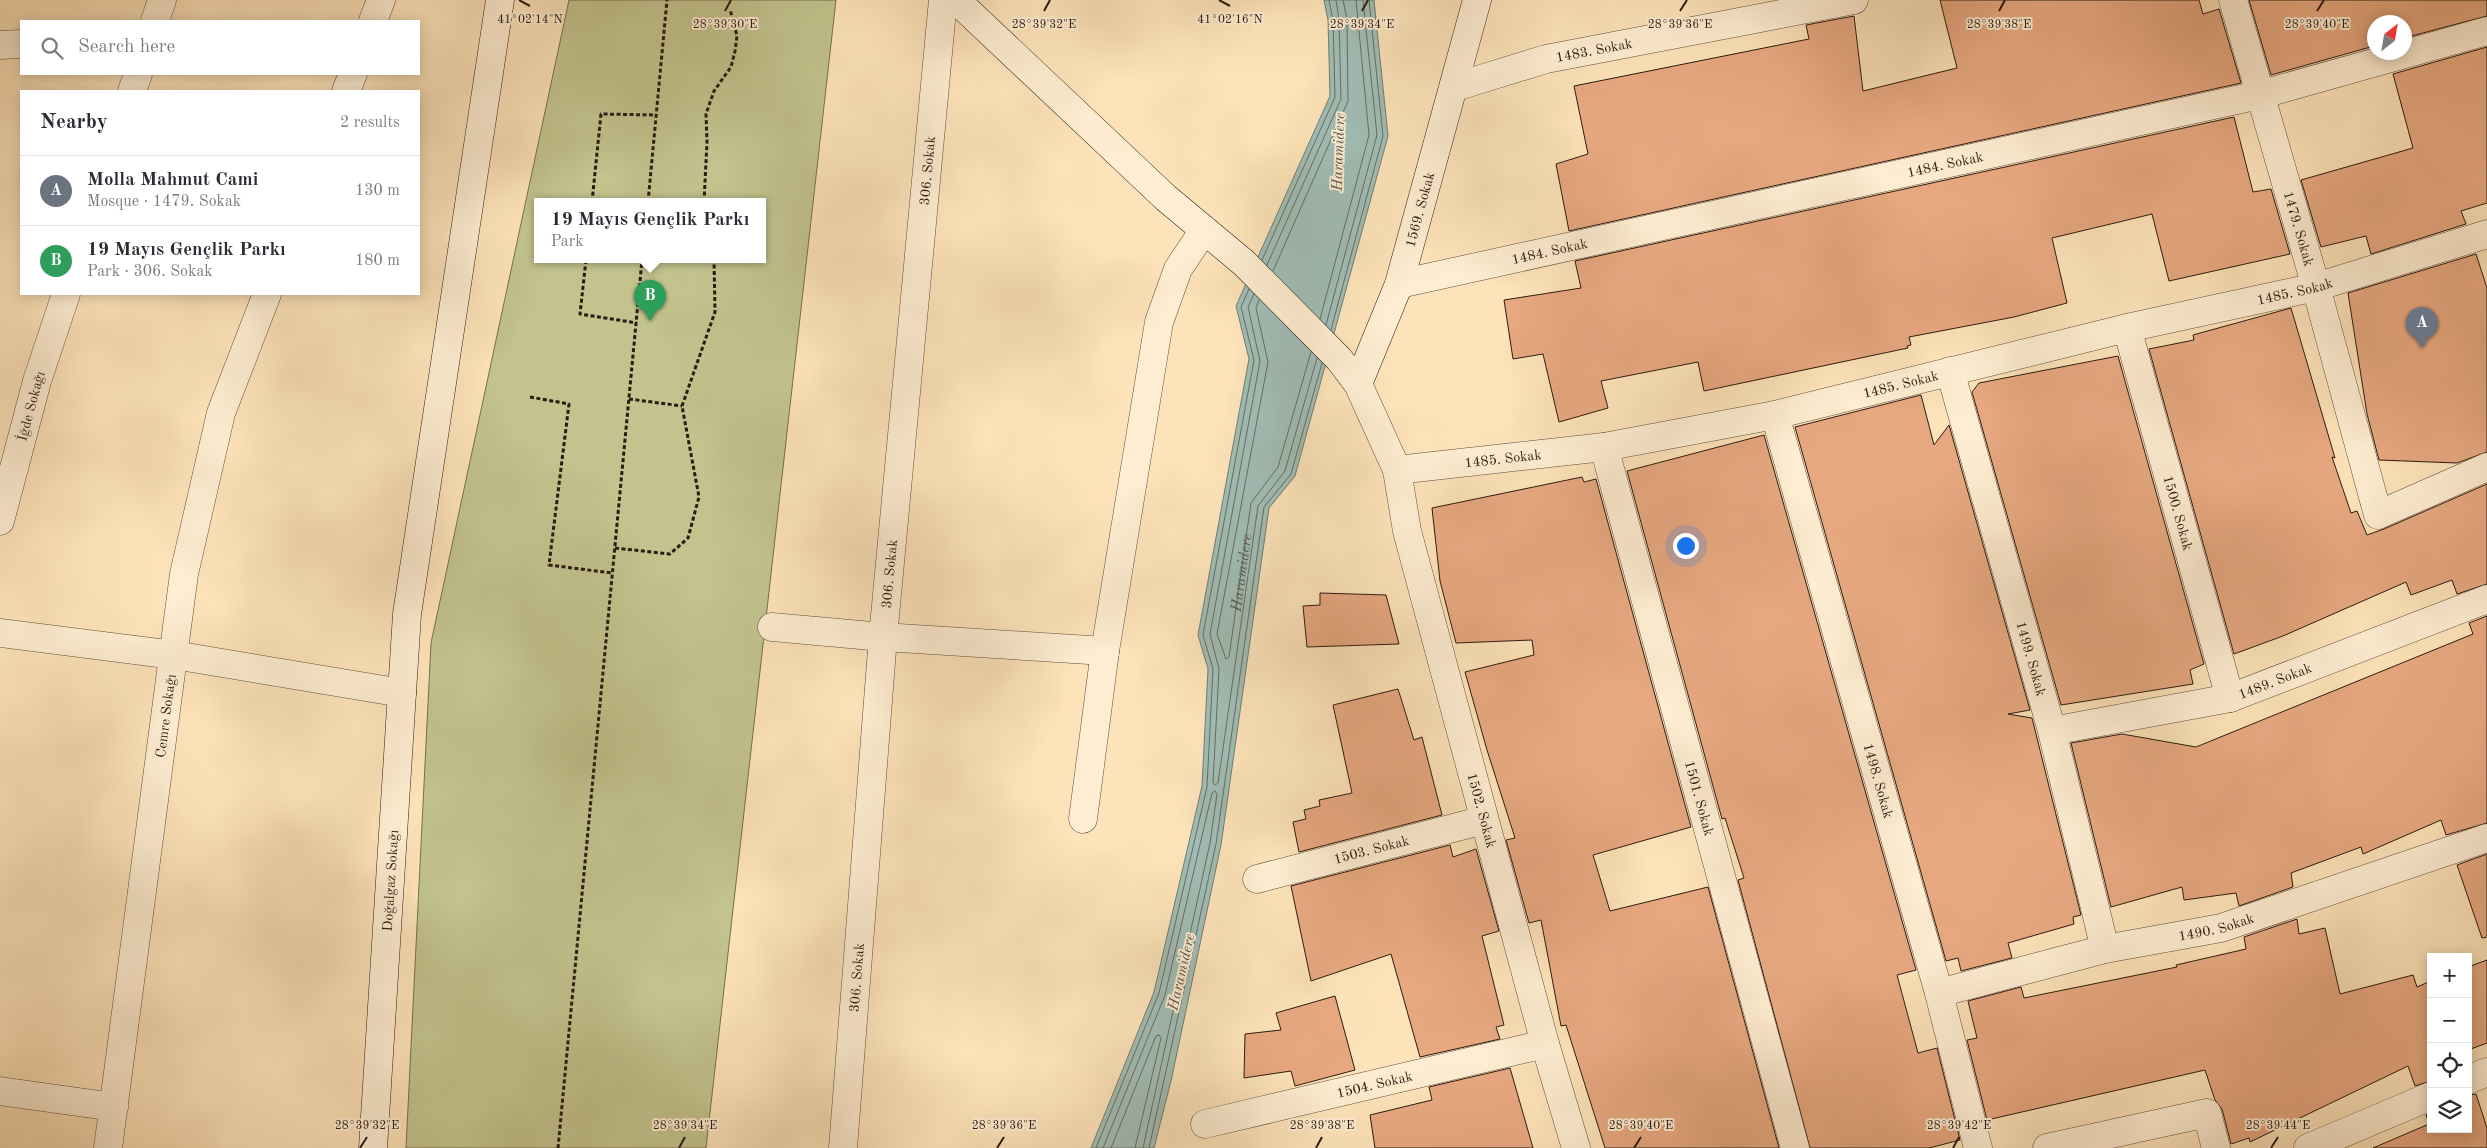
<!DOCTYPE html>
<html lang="en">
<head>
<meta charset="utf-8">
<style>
	:root { --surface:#fff; --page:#f7f7f7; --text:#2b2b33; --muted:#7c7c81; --line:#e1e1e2; --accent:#8f2418 }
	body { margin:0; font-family:"Old Standard TT",serif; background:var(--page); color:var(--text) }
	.controls { position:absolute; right:15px; bottom:15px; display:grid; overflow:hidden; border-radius:0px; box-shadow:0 2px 12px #0003 }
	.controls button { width:45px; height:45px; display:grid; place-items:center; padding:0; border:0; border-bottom:1px solid var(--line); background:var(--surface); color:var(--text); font:25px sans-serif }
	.compass { position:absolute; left:2367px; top:15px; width:45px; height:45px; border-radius:50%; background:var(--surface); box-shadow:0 2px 12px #0003; rotate:31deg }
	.you { position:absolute; left:1685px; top:545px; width:18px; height:18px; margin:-12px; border:4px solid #fff; border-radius:50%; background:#1a73e8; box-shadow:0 0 0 8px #1a73e833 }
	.badge { display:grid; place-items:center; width:32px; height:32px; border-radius:50%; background:var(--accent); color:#fff; font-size:16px; font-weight:700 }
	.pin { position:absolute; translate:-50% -41px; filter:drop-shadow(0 1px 2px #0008) }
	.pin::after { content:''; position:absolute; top:26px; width:18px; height:15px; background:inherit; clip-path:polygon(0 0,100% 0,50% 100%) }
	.popup { position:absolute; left:534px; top:198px; width:232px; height:65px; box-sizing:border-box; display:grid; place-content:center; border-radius:0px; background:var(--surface); filter:drop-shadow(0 1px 4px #0005); font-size:16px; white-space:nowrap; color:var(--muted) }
	.popup b { font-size:19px; color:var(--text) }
	.popup::after { content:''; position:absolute; left:50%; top:100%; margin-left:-10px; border:10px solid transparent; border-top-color:var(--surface) }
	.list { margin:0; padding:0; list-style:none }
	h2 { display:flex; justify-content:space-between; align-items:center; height:65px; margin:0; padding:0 20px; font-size:21px }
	h2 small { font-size:16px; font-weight:400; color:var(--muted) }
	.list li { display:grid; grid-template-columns:32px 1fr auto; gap:15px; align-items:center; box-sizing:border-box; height:70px; padding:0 20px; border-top:1px solid var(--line) }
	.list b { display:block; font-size:19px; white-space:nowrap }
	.list p { margin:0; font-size:16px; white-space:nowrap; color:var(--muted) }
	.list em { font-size:16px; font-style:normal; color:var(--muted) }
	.icon { flex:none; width:28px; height:28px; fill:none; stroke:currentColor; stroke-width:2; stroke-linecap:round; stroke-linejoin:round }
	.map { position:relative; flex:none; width:2487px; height:1148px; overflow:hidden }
	.search { position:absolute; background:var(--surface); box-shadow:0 2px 12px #0003; left:20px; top:20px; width:400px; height:55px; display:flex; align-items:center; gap:12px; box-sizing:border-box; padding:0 18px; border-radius:0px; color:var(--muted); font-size:19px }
	.panel { position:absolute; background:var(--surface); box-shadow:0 2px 12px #0003; left:20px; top:90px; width:400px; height:205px; border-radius:0px }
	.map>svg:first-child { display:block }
	.green { fill:#c2c38d; stroke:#776e4f; fill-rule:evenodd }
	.water { fill:#a0bdb5; stroke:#727c73 }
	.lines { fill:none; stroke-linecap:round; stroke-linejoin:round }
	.shore { stroke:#666c63; stroke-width:1 }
	.building { fill:#e7a880; stroke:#2c1a11 }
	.street-casing { stroke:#604c3b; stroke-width:29 }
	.secondary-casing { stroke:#2c1a11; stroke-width:29 }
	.path { stroke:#2c1a11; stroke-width:3; stroke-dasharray:4 2.5; stroke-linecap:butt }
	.street { stroke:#feedd2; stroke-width:28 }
	.secondary { stroke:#feedd2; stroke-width:28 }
	.ticks { fill:none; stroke:#2c1a11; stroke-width:2 }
	.labels { text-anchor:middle; stroke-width:4; stroke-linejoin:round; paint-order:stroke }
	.street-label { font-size:14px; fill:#2c1a11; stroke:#feedd2 }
	.water-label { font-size:15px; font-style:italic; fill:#55534a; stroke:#feedd2 }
	.ticks-label { font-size:12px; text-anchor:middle; fill:#2c1a11; stroke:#feedd2; stroke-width:4; stroke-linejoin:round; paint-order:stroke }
</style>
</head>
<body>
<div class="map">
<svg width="2487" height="1148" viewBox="0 0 2487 1148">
	<rect width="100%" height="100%" fill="#fde3b9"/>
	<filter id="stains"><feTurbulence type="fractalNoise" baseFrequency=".004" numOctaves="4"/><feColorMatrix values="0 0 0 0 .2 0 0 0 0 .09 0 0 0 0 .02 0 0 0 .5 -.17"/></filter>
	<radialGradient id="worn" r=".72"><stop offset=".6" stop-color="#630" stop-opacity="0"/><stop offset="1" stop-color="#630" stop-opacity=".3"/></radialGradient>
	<path class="green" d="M569 0H836L706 1148H406L431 643ZM538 202H762V260H538Z"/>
	<path class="water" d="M1324 0H1374L1388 136 1295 476 1269 508 1221 845 1171 1081 1154 1148H1091L1154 992 1202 786 1208 669 1198 635 1249 359 1236 306 1330 96 1328 20Z"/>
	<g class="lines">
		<g class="shore">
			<path d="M1262 260 1335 97 1333 20 1329 0"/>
			<path d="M1267 265 1341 99 1339 19 1336 0"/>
			<path d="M1273 271 1348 101 1347 19 1343 0"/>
			<path d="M1254 294 1248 307 1260 361 1210 634 1219 669 1213 782 1215 785 1218 783 1258 506 1285 471 1317 358"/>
			<path id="s1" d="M1259 300 1256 308 1268 362 1217 634 1226 659 1229 657 1251 503 1278 467 1311 352"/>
			<path d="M1320 319 1369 135 1356 0"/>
			<path d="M1326 325 1377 135 1363 0"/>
			<path d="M1331 330 1383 136 1369 0"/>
			<path d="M1096 1148 1159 993 1207 787 1213 669 1203 635 1254 360 1241 307 1249 289"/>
			<path d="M1103 1148 1165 995 1212 793 1215 791 1217 794 1210 843 1143 1148"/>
			<path d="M1111 1148 1156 1036 1159 1035 1161 1038 1135 1148"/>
			<path d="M1149 1148 1216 844 1264 507 1291 474 1322 363"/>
		</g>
	</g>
	<g class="building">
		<path d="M1940 0H2199L2203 14 2219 9 2241 83 1569 231 1556 164 1588 154 1574 86 1809 39 1806 25 1854 16 1863 91 1957 68Z"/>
		<path d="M2249 0H2487V16L2404 38V22H2374V46L2271 75Z"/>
		<path d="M2487 47V203L2461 211 2466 224 2371 254 2366 236 2321 247 2301 180 2413 148 2393 74Z"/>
		<path d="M2234 117 2253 192 2271 189 2290 254 2169 281 2152 214 2119 222 2052 238 2067 303 2014 317 1909 337 1911 345 1907 346 1908 348 1704 391 1698 362 1601 381 1608 408 1559 422 1543 354 1513 359 1504 300 1581 288 1575 261Z"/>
		<path d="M2476 254 2487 288V452L2457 463 2379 460 2367 414 2348 293Z"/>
		<path d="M2291 308 2335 458 2332 457 2351 513 2357 511 2367 535 2384 529 2487 484V584L2457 594 2452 580 2411 595 2406 582 2283 636 2234 654 2149 349 2194 340 2193 335Z"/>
		<path d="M2118 356 2204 664 2190 670 2193 684 2061 705 1972 392 1979 383Z"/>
		<path d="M1921 395 1934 445 1949 425 2030 710 2008 714 2032 718 2081 915 2073 917 2074 924 2008 943 2012 958 1961 971 1958 958 1946 961 1795 427Z"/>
		<path d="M1764 435 1916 970 1897 975 1918 1053 1937 1048 1960 1140 1929 1148H1810L1738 880 1744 878 1725 818 1722 819 1627 471Z"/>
		<path d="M1582 477 1584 482 1596 479 1691 827 1593 855 1610 911 1708 887 1779 1148H1605L1566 1025 1561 1026 1541 920 1529 923 1506 840 1515 838 1487 750 1465 672 1534 655 1532 640 1456 643 1440 581 1432 508Z"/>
		<path d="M1320 593 1386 595 1399 644 1307 647 1303 606 1320 605Z"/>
		<path d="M2487 616V823L2446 835 2441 820 2363 854 2361 847 2291 873 2293 887 2239 906 2236 893 2184 900 2182 887 2111 907 2071 743 2122 734 2196 747 2473 634 2469 623Z"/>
		<path d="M1398 689 1414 740 1422 737 1442 815 1299 852 1293 822 1306 819 1304 810 1320 806 1319 800 1352 793 1333 705Z"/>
		<path d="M1450 845 1453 857 1476 849 1499 931 1482 936 1504 1025 1496 1027 1500 1039 1420 1057 1391 954 1311 981 1291 886Z"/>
		<path d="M2487 854V937L2482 938 2457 865Z"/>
		<path d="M2297 919 2299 934 2325 928 2340 994 2413 975 2417 987 2431 981V1081L2415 1086 2408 1066 2250 1142 2249 1138 2231 1144 2222 1109 2215 1100 2205 1070 1987 1120 1967 1040 1977 1038 1968 1001 2021 987 2024 998 2177 967 2176 965 2246 949 2244 937Z"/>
		<path d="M2487 960V1043L2468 1050V967Z"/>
		<path d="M1335 996 1355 1070 1295 1086 1291 1071 1244 1078 1245 1034 1281 1030 1276 1013Z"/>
		<path d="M1510 1068 1533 1148H1375L1370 1115 1432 1100 1429 1087Z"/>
		<path d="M2476 1094 2487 1128V1148H2373L2429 1124 2426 1115 2431 1113V1129H2468V1095Z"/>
	</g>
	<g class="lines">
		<g class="street-casing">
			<g id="street">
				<path id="s2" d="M2233 0 2316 287 2378 515 2487 467"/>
				<path d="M155 21 162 0"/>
				<path d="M373 21 381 0"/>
				<path d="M0 45 21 44"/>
				<path id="s3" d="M1455 87 1546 59 1854 0"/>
				<path d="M132 91 138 74"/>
				<path d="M346 91 353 74"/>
				<path id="s4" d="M1399 284 2259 95 2487 31"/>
				<path id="s5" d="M2127 328 2230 698"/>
				<path id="s6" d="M1950 371 2052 731 2105 949"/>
				<path id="s7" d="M1358 384 1397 470 1604 447 1775 415 2127 328 2316 287 2487 234"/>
				<path id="s8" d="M1775 415 1939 993 1978 1148"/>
				<path id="s9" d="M1604 447 1795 1148"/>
				<path id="s10" d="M1397 470 1407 531 1545 1044 1576 1148"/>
				<path id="s11" d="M0 521 37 381 66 294"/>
				<path d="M772 627 883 637 1105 651"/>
				<path d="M0 633 174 655 402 693"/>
				<path id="s12" d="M2052 731 2230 698 2487 599"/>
				<path d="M1083 819 1105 651 1159 322 1178 269 1204 230"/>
				<path id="s13" d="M1257 879 1484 820"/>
				<path id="s14" d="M1939 993 2105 949 2221 928 2487 838"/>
				<path d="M2468 1080 2487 1072"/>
				<path d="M0 1091 114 1107"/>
				<path id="s15" d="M1205 1124 1545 1044"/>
				<path id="s16" d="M108 1148 184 574 221 413 267 294"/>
				<path id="s17" d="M843 1148 883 637 943 0"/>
				<path d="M2047 1148 2207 1113 2216 1148"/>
				<path d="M2308 1148 2431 1096"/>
			</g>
		</g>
		<g class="secondary-casing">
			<g id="secondary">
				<path id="s18" d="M956 0 1166 198 1244 263 1339 359 1358 384 1399 284 1477 0"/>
				<path id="s19" d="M373 1148 407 614 500 0"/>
			</g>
		</g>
		<g class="path">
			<path d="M592 202 601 114 656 115"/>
			<path d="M648 202 667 0"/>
			<path d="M704 202 707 142 706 114 714 91 731 67 735 51 737 36 730 9"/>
			<path d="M586 260 580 314 637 323"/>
			<path d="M530 397 569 404 549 565 612 573"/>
			<path d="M629 399 682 406"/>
			<path d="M615 548 670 554 688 538 699 497 682 406 715 312 714 260"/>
			<path d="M558 1148 642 260"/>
		</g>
		<use href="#street" class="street"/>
		<use href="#secondary" class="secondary"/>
	</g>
	<path class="ticks" d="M519 0 530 6M1219 0 1230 6M725 11 731 0M1044 11 1050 0M1362 11 1368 0M1680 11 1687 0M1999 11 2005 0M2317 11 2324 0M360 1148 367 1137M679 1148 685 1137M997 1148 1004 1137M1316 1148 1322 1137M1634 1148 1641 1137M1953 1148 1959 1137M2271 1148 2278 1137"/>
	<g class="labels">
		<g class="street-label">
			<text dy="5" stroke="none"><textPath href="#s3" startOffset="144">1483. Sokak</textPath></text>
			<text dy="5" stroke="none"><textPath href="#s4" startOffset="559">1484. Sokak</textPath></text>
			<text dy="5" stroke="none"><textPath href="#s17" startOffset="981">306. Sokak</textPath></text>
			<text dy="5" stroke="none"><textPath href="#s18" startOffset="742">1569. Sokak</textPath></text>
			<text dy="5" stroke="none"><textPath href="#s2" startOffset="238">1479. Sokak</textPath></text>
			<text dy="5" stroke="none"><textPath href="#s4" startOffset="154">1484. Sokak</textPath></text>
			<text dy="5" stroke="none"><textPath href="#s7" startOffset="1011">1485. Sokak</textPath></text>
			<text dy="5" stroke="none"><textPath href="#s7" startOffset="606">1485. Sokak</textPath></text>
			<text dy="5" stroke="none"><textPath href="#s11" startOffset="119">İğde Sokağı</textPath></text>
			<text dy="5" stroke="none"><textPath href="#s7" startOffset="201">1485. Sokak</textPath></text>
			<text dy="5" stroke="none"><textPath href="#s5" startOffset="192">1500. Sokak</textPath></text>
			<text dy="5" stroke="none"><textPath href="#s17" startOffset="576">306. Sokak</textPath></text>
			<text dy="5" stroke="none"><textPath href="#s6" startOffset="299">1499. Sokak</textPath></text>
			<text dy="5" stroke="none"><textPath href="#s12" startOffset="229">1489. Sokak</textPath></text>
			<text dy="5" stroke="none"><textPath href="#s16" startOffset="436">Cemre Sokağı</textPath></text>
			<text dy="5" stroke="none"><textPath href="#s8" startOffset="380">1498. Sokak</textPath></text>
			<text dy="5" stroke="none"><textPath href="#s9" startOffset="364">1501. Sokak</textPath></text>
			<text dy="5" stroke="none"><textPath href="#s10" startOffset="351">1502. Sokak</textPath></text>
			<text dy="5" stroke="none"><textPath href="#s13" startOffset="118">1503. Sokak</textPath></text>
			<text dy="5" stroke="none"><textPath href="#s19" startOffset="268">Doğalgaz Sokağı</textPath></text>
			<text dy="5" stroke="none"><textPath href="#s14" startOffset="285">1490. Sokak</textPath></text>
			<text dy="5" stroke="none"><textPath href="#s17" startOffset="171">306. Sokak</textPath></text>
			<text dy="5" stroke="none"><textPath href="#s15" startOffset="174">1504. Sokak</textPath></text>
		</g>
		<g class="water-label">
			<text transform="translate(1338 152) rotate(-88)" y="5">Haramidere</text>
			<text dy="5" stroke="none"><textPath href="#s1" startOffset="456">Haramidere</textPath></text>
			<text transform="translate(1181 972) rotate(-77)" y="5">Haramidere</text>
		</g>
	</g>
	<g class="ticks-label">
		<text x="530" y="23">41°02'14"N</text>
		<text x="1230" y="23">41°02'16"N</text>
		<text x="725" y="28">28°39'30"E</text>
		<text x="1044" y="28">28°39'32"E</text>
		<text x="1362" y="28">28°39'34"E</text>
		<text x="1680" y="28">28°39'36"E</text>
		<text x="1999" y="28">28°39'38"E</text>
		<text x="2317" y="28">28°39'40"E</text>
		<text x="367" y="1129">28°39'32"E</text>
		<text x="685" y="1129">28°39'34"E</text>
		<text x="1004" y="1129">28°39'36"E</text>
		<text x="1322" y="1129">28°39'38"E</text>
		<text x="1641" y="1129">28°39'40"E</text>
		<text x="1959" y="1129">28°39'42"E</text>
		<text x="2278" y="1129">28°39'44"E</text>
	</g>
	<rect width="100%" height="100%" filter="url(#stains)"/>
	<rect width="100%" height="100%" fill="url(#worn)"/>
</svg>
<div class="controls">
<button>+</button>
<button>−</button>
<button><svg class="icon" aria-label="locate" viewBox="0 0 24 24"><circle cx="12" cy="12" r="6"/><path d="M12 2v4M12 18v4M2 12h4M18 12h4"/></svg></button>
<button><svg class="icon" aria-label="layers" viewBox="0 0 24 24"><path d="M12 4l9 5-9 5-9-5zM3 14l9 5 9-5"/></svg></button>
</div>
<svg class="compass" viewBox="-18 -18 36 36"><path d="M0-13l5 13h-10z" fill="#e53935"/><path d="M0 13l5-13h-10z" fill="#7c7c81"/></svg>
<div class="you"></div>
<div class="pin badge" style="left:2422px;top:348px;background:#6b7280">A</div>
<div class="pin badge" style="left:650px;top:321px;background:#2e9e5b">B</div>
<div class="popup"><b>19 Mayıs Gençlik Parkı</b>Park</div>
<div class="search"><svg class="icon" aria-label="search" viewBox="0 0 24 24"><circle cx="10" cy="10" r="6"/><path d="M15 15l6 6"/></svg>Search here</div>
<section class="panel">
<h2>Nearby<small>2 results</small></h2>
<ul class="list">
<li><span class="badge" style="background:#6b7280">A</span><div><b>Molla Mahmut Cami</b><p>Mosque · 1479. Sokak</p></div><em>130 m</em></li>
<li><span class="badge" style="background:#2e9e5b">B</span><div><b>19 Mayıs Gençlik Parkı</b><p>Park · 306. Sokak</p></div><em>180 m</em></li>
</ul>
</section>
</div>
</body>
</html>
